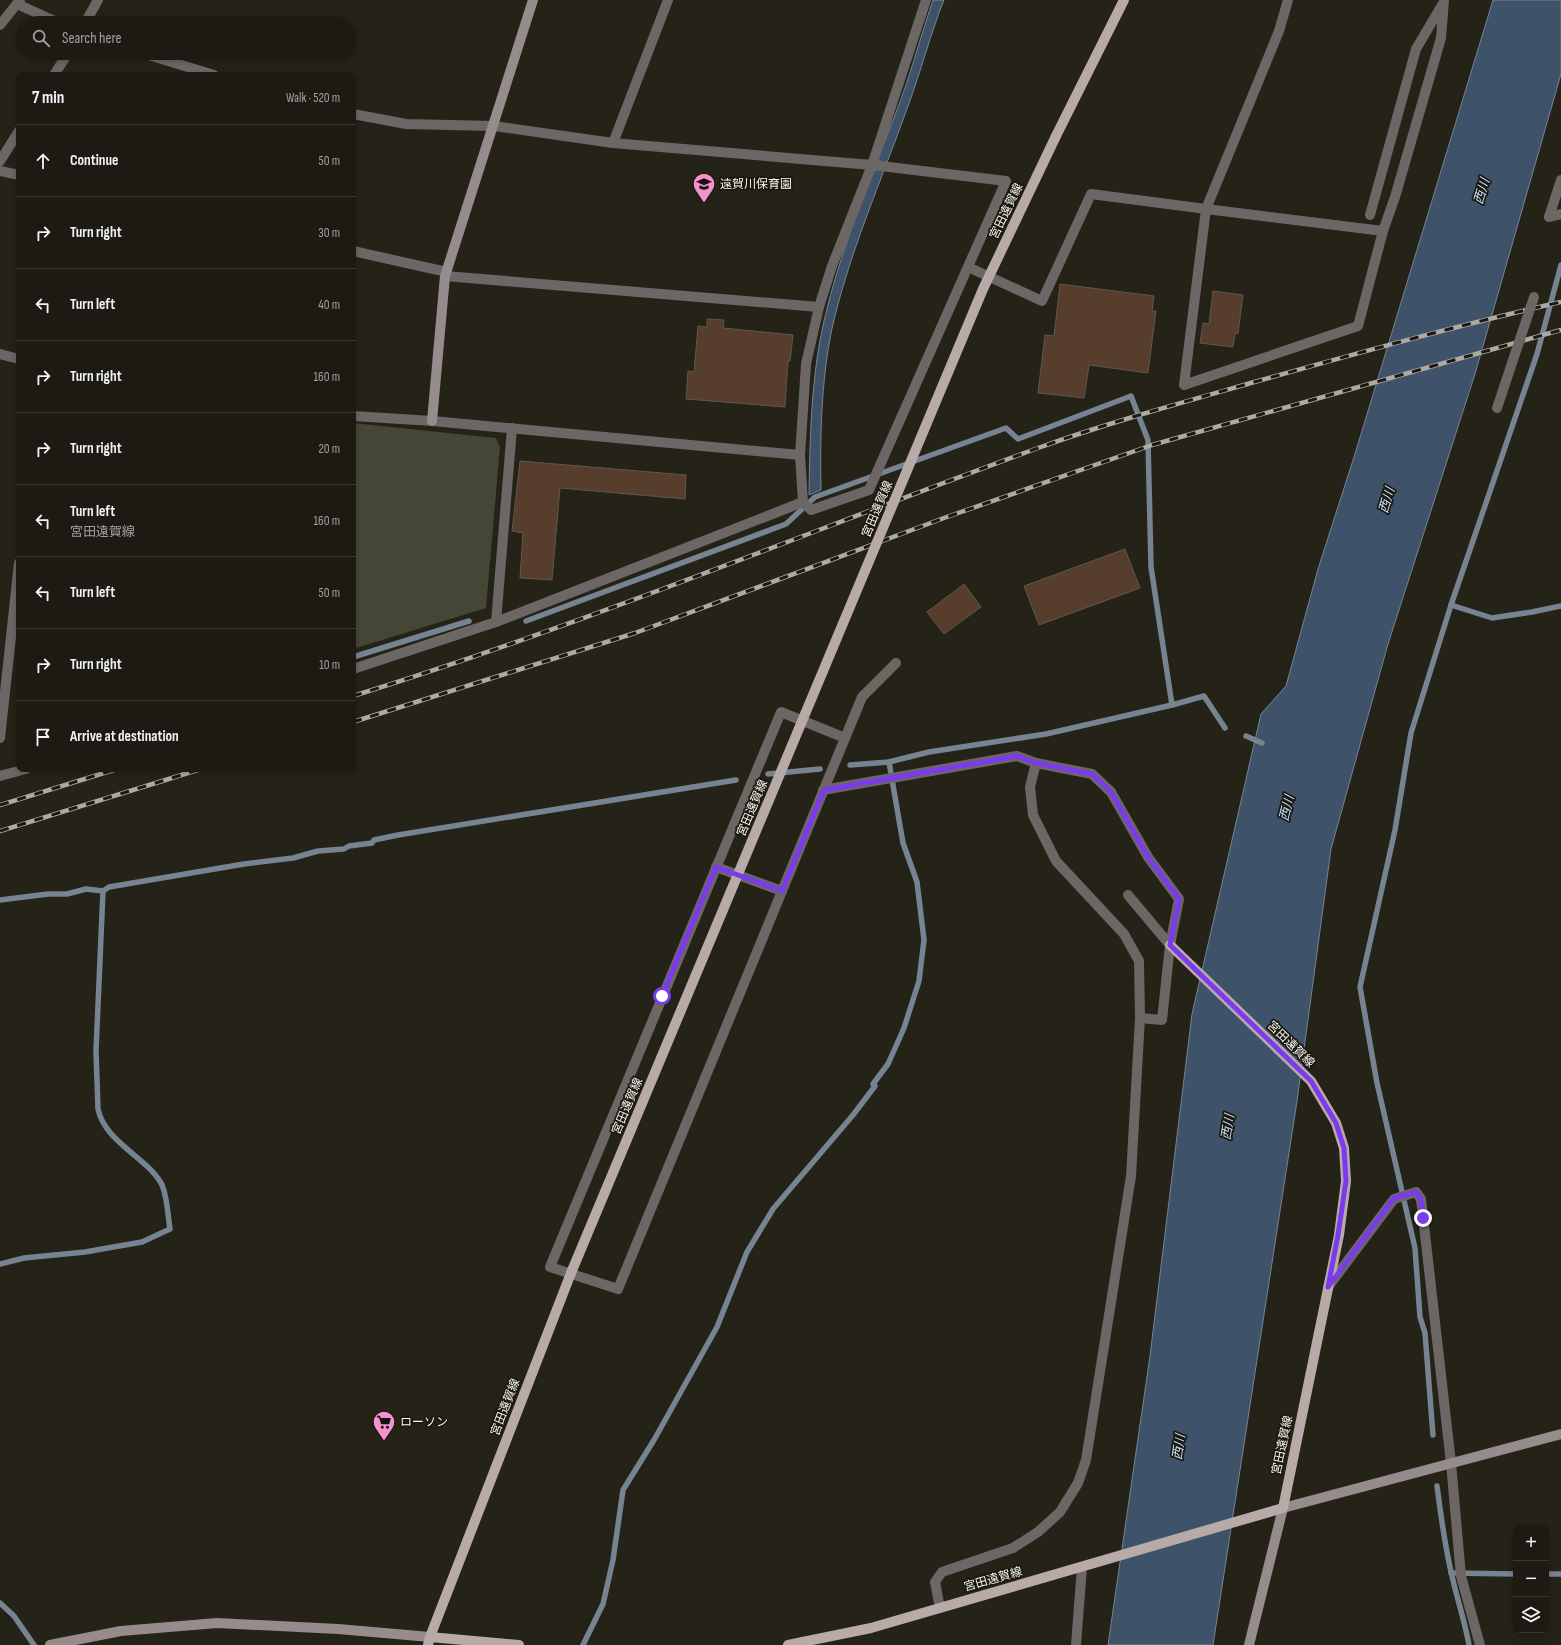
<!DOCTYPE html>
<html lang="en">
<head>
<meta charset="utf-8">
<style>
	:root { --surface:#1c1a12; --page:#25231b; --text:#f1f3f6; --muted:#a0a19f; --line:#3a3832 }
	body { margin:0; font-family:"Sofia Sans Condensed","Noto Sans JP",sans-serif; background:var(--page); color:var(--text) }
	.controls { position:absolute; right:12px; bottom:12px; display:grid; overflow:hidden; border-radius:8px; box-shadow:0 2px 6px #0003 }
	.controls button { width:36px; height:36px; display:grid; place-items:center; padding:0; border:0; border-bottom:1px solid var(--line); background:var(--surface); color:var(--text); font:20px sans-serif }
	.stop { position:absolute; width:12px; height:12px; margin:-9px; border:3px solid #7c3aed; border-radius:50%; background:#fff }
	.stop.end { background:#7c3aed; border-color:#fff; box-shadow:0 1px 4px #0008 }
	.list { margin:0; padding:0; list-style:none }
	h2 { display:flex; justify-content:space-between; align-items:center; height:52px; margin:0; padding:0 16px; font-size:17px }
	h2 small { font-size:13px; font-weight:400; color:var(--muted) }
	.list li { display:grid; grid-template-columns:26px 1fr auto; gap:12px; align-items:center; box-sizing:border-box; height:72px; padding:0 16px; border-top:1px solid var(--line) }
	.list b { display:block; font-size:15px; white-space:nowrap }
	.list p { margin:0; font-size:13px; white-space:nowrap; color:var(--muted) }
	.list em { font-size:13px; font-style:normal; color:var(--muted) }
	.icon { flex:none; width:22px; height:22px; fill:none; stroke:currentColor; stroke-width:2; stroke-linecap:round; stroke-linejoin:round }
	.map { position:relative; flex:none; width:1561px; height:1645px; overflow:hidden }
	.search { position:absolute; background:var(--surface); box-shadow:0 2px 6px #0003; left:16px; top:16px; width:340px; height:44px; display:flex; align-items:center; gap:10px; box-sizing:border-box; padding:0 14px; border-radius:22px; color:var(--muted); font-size:15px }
	.panel { position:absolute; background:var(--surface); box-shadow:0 2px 6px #0003; left:16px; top:72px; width:340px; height:700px; border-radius:8px }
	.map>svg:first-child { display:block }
	.green { fill:#444735 }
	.water { fill:#3e536a; stroke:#768492 }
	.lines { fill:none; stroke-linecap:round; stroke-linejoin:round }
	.stream { stroke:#768492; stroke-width:5.5 }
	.building { fill:#573e2c; stroke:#60564f }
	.street { stroke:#6c6665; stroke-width:10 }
	.secondary { stroke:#968c8b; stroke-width:10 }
	.primary { stroke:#b7aaa8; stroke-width:10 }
	.rail-casing { stroke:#acaaa3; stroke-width:4.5 }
	.rail { stroke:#1b180f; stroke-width:3; stroke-dasharray:9; stroke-linecap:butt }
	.street-bridge { stroke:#6c6665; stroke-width:10 }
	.primary-bridge { stroke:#b7aaa8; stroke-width:10 }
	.route { stroke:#7c3aed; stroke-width:5 }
	.labels { text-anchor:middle; stroke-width:3.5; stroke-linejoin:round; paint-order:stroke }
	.poi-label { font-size:12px; fill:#f7f5ef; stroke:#1b180f; text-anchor:start }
	.street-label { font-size:12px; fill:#f7f5ef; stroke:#1b180f }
	.water-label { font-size:13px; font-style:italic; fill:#c6dffa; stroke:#1b180f }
</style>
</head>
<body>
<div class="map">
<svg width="1561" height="1645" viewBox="0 0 1561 1645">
	<rect width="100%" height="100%" fill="#252218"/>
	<path class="green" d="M353 423 496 438 500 447 486 608 353 649Z"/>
	<g class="water">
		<path d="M933 0H944C930 35 921 71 908 106 881 182 848 255 831 333 821 384 820 439 821 490L809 495C810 437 811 378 824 321 840 250 869 183 895 115 910 77 920 38 933 0Z"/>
		<path d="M1493 0H1561V74L1475 374 1388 644 1331 849 1297 1101 1213 1645H1108L1150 1356 1192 1014 1261 714 1286 686 1318 569 1354 457Z"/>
	</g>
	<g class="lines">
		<g class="stream">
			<path d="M1451 605 1537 354 1561 265"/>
			<path d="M526 621 786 524 815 497 1006 428 1018 439 1131 396 1148 440 1151 567 1172 705"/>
			<path d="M353 657 469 621"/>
			<path d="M1246 736 1262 743"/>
			<path d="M850 765 889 762 929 752 1046 734 1172 705 1204 696 1225 728"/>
			<path d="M768 774 820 769"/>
			<path d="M0 900 48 894H67L86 889 103 891 109 887 244 864 293 858 318 851 344 849 349 846 372 843 374 840 398 835 736 780"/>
			<path d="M0 1264 24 1258 85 1252 142 1242 170 1229C168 1217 167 1193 161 1183 145 1156 105 1142 98 1109L96 1051 103 891"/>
			<path d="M1433 1435 1425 1333 1420 1317 1415 1248 1377 1083 1360 987 1395 830 1411 733 1451 605 1492 618 1532 612 1561 606"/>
			<path d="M1437 1486C1441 1517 1445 1549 1453 1580 1458 1602 1465 1622 1469 1645"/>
			<path d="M1451 1573 1516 1574"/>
			<path d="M1546 1574H1561"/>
			<path d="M0 1603 14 1616 34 1645"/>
			<path d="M583 1645 603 1604 613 1560 623 1490 654 1440 717 1327 747 1252 773 1209 853 1115 875 1086 873 1084 888 1064 904 1028 919 981 924 940 917 882 903 843 889 762"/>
		</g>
	</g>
	<g class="building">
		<path d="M1060 284 1154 296 1152 311H1156L1148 373 1089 365 1084 398 1038 393 1045 335 1054 336Z"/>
		<path d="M1213 291 1243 295 1238 334 1235 333 1233 347 1200 343 1203 323 1209 324Z"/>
		<path d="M707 319 724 320 723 328 793 335 790 361H788L785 407 686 399 688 371 694 372 698 326 707 327Z"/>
		<path d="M520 461 686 475 685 499 560 488 552 580 520 578 523 533 512 531Z"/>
		<path d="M1125 549 1140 588 1039 625 1024 586Z"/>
		<path d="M964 584 981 607 944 634 927 612Z"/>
	</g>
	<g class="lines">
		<g class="street">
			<path d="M17 4 59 23"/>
			<path d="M85 23 98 0"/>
			<path d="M0 25 20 0"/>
			<path d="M142 53 214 75"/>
			<path d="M54 75 68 53"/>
			<path d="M353 114 406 124 494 126 613 143 872 165 1006 181 869 490 811 510 803 502"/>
			<path d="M613 143 668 0"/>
			<path d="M0 161 19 131"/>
			<path d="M0 171 19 175"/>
			<path d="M1370 215 1416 49 1442 5"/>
			<path d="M1549 217 1561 180"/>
			<path d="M1549 217 1561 214"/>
			<path d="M1383 231 1206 209 1184 385 1358 326 1383 231 1395 197 1441 38 1444 0"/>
			<path d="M353 251 447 272"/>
			<path d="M968 267 1042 301 1091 194 1206 209 1279 31 1288 0"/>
			<path d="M445 276 819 307"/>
			<path d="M0 354 19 359"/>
			<path d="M353 416 432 421 800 455"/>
			<path d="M496 622 512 428"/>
			<path d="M353 669 496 622 803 502 800 455 806 364 819 307 832 266 872 165 926 0"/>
			<path d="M0 738 19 563"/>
			<path d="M845 738 781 712 550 1267 618 1289 862 697 896 663"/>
			<path d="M1036 763 1092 774 1111 792 1148 857 1179 899 1170 945 1162 1020 1140 1018 1139 961 1124 934 1056 861 1033 815 1030 787Z"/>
			<path d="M0 776 26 769"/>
			<path d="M823 790 1017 756 1036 763"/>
			<path d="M716 867 782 891"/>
			<path d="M1128 895 1170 945"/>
			<path d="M1328 1287 1394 1199 1416 1192 1421 1199 1451 1463 1461 1576 1480 1645"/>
			<path d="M940 1608 935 1582 942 1572 1013 1548 1038 1532 1060 1512 1078 1483 1086 1460 1131 1176 1140 1018"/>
			<path d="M1076 1645 1082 1567"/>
		</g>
		<g class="secondary">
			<path d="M432 421 445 276 533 0"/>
			<path d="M50 1645 121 1631 217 1623 338 1629 430 1637"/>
			<path d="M1249 1645 1283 1508 1561 1434"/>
		</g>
		<g class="primary">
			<path d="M1056 136 1124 0"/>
			<path d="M430 1637 571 1273"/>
			<path d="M428 1645 430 1637 519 1645"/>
			<path d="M788 1645 871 1628 1283 1508 1339 1235 1346 1181 1344 1148 1336 1123 1311 1081 1170 945"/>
		</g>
		<g class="rail-casing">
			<g id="rail">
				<path d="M353 696C585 624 810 531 1038 448 1110 422 1184 402 1258 381 1358 353 1459 325 1561 302"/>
				<path d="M353 722 635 633 944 518 1152 445 1561 330"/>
				<path d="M0 805 117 769"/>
				<path d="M0 831 201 769"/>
			</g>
		</g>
		<use href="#rail" class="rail"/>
		<path class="street-bridge" d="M1497 408 1534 297"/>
		<path class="primary-bridge" d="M571 1273 983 289 1056 136"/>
	</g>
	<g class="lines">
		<path class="route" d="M662 996 716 867 782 891 824 790 1017 756 1036 763 1092 774 1111 792 1148 857 1179 899 1170 945 1311 1081 1336 1123 1344 1148 1346 1181 1338 1235 1328 1287 1394 1198 1416 1192 1421 1199 1423 1218"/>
	</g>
	<defs>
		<g id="school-pin" transform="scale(1.15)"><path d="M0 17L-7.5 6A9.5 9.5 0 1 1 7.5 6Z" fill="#f690d0" stroke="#1b180f"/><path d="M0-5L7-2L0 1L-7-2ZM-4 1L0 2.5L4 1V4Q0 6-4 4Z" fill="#111"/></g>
		<g id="supermarket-pin" transform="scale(1.15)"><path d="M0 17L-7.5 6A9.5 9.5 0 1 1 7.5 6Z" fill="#f690d0" stroke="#1b180f"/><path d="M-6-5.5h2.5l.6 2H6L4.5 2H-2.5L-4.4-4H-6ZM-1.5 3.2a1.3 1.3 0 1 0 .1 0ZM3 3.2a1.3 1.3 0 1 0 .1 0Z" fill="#111"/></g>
	</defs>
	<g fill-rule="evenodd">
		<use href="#school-pin" x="704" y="184"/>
		<use href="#supermarket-pin" x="384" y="1422"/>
	</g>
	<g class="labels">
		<g class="poi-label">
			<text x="720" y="188">遠賀川保育園</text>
			<text x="400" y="1426">ローソン</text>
		</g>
		<g class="street-label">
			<text transform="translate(1006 211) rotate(-64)" y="4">宮田遠賀線</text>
			<text transform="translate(877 509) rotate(-67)" y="4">宮田遠賀線</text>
			<text transform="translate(752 808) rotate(-67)" y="4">宮田遠賀線</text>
			<text transform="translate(1291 1044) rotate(44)" y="4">宮田遠賀線</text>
			<text transform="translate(627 1106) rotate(-67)" y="4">宮田遠賀線</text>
			<text transform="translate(505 1407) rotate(-69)" y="4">宮田遠賀線</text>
			<text transform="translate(1282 1445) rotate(-78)" y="4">宮田遠賀線</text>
			<text transform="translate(993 1579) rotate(-16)" y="4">宮田遠賀線</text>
		</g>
		<g class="water-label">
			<text transform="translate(1481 191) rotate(-73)" y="5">西川</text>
			<text transform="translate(1386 500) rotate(-73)" y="5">西川</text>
			<text transform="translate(1286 808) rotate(-76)" y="5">西川</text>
			<text transform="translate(1227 1127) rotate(-81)" y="5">西川</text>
			<text transform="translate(1178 1447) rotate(-82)" y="5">西川</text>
		</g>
	</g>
</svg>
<div class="controls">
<button>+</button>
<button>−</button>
<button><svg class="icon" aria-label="layers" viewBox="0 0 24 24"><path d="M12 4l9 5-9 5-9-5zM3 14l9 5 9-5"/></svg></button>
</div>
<div class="stop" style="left:662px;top:996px"></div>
<div class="stop end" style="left:1423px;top:1218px"></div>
<div class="search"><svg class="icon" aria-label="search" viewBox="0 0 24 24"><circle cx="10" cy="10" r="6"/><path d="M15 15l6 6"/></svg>Search here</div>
<section class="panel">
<h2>7 min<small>Walk · 520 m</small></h2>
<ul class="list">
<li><svg class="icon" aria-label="ahead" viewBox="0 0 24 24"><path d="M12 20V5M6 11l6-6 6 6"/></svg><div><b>Continue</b></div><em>50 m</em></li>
<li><svg class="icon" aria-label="right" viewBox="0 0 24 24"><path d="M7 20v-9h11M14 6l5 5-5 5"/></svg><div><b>Turn right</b></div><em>30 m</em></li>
<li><svg class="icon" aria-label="left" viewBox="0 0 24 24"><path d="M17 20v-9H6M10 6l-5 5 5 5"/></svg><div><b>Turn left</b></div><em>40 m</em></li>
<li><svg class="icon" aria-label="right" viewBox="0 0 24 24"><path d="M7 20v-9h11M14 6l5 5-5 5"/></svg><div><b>Turn right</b></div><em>160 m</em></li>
<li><svg class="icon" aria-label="right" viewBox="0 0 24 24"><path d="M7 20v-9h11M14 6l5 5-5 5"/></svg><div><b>Turn right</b></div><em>20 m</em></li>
<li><svg class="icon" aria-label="left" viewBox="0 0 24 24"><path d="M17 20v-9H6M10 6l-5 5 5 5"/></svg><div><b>Turn left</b><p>宮田遠賀線</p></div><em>160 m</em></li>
<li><svg class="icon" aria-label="left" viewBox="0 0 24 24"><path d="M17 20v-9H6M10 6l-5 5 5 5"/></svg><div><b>Turn left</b></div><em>50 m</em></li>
<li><svg class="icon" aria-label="right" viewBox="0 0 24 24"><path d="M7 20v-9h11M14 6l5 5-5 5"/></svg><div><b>Turn right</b></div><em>10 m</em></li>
<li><svg class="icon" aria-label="arrive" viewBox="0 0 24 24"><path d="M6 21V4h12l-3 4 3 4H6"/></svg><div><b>Arrive at destination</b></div></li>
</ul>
</section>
</div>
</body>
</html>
